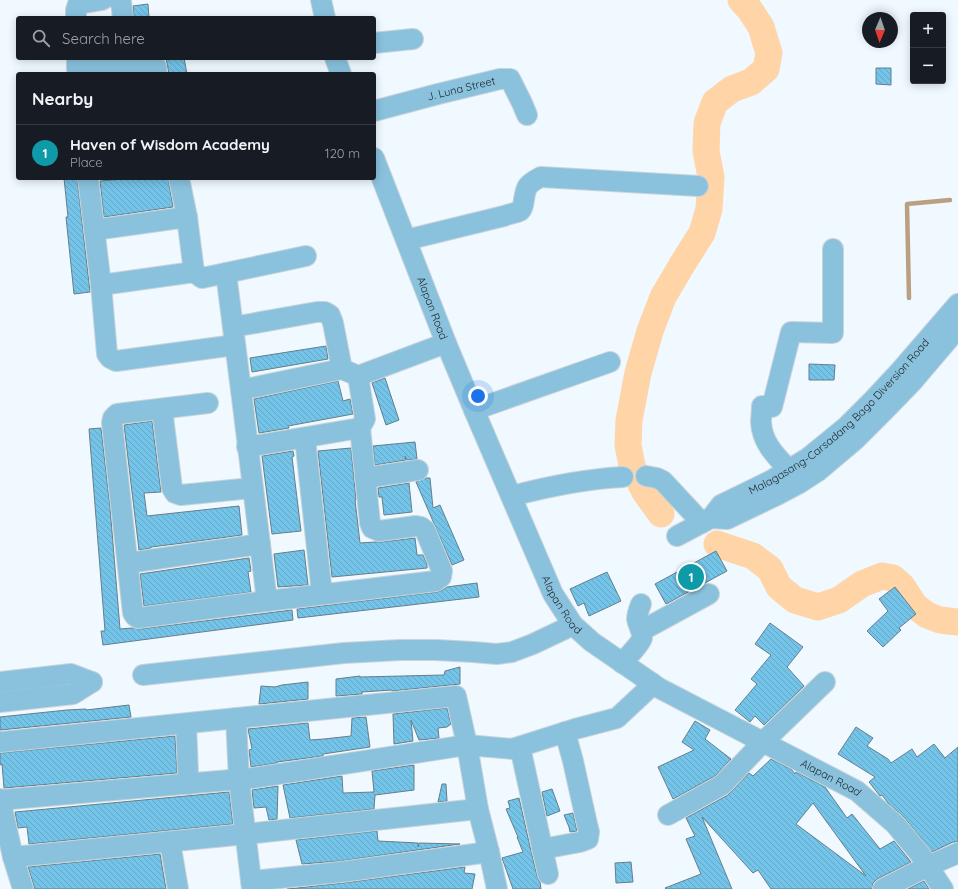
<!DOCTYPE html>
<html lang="en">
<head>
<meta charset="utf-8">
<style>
	:root { --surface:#171b24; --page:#20242c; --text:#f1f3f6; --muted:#9ea1a6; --line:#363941; --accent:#935d13 }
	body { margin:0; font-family:Quicksand,sans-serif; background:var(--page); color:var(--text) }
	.controls { position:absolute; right:12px; top:12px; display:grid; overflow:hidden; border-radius:4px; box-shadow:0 2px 10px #0003 }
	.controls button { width:36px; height:36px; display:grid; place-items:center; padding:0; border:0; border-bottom:1px solid var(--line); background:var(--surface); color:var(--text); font:20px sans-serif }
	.compass { position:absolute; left:862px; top:12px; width:36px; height:36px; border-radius:50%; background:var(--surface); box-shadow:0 2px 10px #0003; rotate:182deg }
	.you { position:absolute; left:478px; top:396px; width:14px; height:14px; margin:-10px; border:3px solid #fff; border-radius:50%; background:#1a73e8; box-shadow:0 0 0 6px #1a73e833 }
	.badge { display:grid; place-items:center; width:26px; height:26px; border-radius:50%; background:var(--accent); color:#fff; font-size:13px; font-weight:700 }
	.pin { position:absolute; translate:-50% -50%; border:2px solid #fff; box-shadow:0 1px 4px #0006 }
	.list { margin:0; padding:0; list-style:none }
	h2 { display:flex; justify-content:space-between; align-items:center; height:52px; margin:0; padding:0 16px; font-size:17px }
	h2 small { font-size:13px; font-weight:400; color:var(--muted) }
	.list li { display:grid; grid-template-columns:26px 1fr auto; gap:12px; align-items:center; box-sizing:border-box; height:56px; padding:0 16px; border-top:1px solid var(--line) }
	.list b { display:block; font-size:15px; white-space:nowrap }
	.list p { margin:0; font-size:13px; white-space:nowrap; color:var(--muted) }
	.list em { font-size:13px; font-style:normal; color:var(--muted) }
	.icon { flex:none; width:22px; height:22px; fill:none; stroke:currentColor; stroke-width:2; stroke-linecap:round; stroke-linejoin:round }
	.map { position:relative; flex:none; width:958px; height:889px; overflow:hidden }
	.search { position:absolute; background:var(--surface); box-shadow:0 2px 10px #0003; left:16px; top:16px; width:360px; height:44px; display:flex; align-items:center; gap:10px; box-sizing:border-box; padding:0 14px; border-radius:4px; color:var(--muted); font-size:15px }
	.panel { position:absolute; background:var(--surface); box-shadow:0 2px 10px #0003; left:16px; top:72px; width:360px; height:108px; border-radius:4px }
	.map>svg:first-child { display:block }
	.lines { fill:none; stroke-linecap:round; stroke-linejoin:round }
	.stream { stroke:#ba9f81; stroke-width:4.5 }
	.river { stroke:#ffd4a7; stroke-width:27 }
	.building { fill:url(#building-back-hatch); stroke:#667e89; fill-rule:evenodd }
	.minor-casing { stroke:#c9d3d8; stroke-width:22 }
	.minor { stroke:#8ac2dd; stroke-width:20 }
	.labels { text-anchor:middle; stroke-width:3; stroke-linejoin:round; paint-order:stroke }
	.street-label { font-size:11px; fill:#1a2429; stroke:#eff9ff }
</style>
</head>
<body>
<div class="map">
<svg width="958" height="889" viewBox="0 0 958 889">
	<defs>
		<pattern id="building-back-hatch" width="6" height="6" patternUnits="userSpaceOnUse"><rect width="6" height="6" fill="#74c4e9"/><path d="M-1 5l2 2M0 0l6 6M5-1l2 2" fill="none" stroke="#64a8c8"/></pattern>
	</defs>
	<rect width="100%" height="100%" fill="#eff9ff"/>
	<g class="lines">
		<path class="stream" d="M909 298 907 204 950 200"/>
		<g class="river">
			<path d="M661 514 645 492 632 466 628 445 629 420 638 373 650 331 663 297 683 263 702 233 709 209 711 177 706 151 707 123 715 102 732 89 751 82 766 69 769 53 761 27 750 10 741 0"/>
			<path d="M717 544 753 556 770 569 779 587 795 600 818 607 839 600 862 584 882 576 893 578 902 586 915 606 927 615 940 620 958 622"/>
		</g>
	</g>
	<g class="building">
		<path d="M148 4 149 18H134L133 6Z"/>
		<path d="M166 58H184L187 74H169Z"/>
		<path d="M876 68H891V85L876 84Z"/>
		<path d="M64 178H77L90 292 74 294 66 217H68Z"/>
		<path d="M134 178H168L173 207 104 217 100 181Z"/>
		<path d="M326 346 328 359 252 372 250 358Z"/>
		<path d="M809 364 835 365 834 380H809Z"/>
		<path d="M385 378 399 420 386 425 372 383Z"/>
		<path d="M338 381 343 401 350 399 353 414 288 426 289 428 259 433 254 399Z"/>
		<path d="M152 421 161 492 144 493 147 516 239 506 242 535 183 543 151 547V548L139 550 124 425Z"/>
		<path d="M101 428 110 507 120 629 132 628 140 629 292 610 293 620 103 645 101 631H105L89 429Z"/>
		<path d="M415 442 417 459 407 460 405 456 406 460 375 465 373 446Z"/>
		<path d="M351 448 356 500H355L360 543 375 542H381L415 538 417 555H423L427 564V568L332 577 318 451Z"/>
		<path d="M293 451 294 456 292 457 301 531 272 534 262 456Z"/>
		<path d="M426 478H430L433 508 440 505 464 560 452 565 416 482Z"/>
		<path d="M409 483 412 512 384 515 382 497H379L378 488Z"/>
		<path d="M304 550 308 585 278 587 274 554Z"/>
		<path d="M716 551 727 571 666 604 655 584Z"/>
		<path d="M249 558 251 571 248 572 251 592 144 606 140 574Z"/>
		<path d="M607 572 621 601 589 616 584 603 578 606 570 589Z"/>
		<path d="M477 583 479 597 298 618 297 609 437 592 443 590 447 587Z"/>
		<path d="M895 587 916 614 899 628 901 630 883 647 867 631 888 611 879 599Z"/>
		<path d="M770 623 803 647 787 667 804 686 764 725 755 716 750 722 735 710 757 684 751 679 771 655 755 644Z"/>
		<path d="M460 667V684L392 691V690L362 692V694L336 696V679L360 676V677L444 675 445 671Z"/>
		<path d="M308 682V699L259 704 261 686 275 687 282 685Z"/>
		<path d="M129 705 131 717 0 730V717L67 710 86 709V710Z"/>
		<path d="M447 708 451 724 447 727 438 728 439 738 419 740 411 720 413 741 394 744 393 714Z"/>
		<path d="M366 717 370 747 323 754V756L277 762V763L251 767 249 750 252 749 248 729 308 723 310 740 324 739 351 736 352 718Z"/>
		<path d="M695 721 710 730 705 739 731 759 715 776 673 799 658 767 694 750 682 742Z"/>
		<path d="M856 727 873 738 867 746 888 759 891 763 912 749 917 757 934 744 945 758 958 747V842H953L932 852 904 817 888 803 882 795 880 796 869 782 875 777 838 754Z"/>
		<path d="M175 736 177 773 4 788 2 764 0 765V753Z"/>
		<path d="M771 759 791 769 795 774 796 772 825 787 847 818 852 814 880 849 894 841 911 862 877 879 873 883 872 889H771L758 870 753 873 702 817 732 889H666L665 888 701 874 686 839 695 836 686 818 728 795 749 773 753 776ZM813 803 866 876 796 824Z"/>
		<path d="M414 765V790L375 795 374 809 290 818 283 785 342 776 343 793 374 792 372 771Z"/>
		<path d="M442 784H446L447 801 438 802Z"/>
		<path d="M278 786 277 819 269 820 266 807 254 808 252 790Z"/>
		<path d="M552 789 560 811 547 816 542 792Z"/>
		<path d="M229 792 233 824 29 844 27 827 18 828 15 812Z"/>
		<path d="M519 798 531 851 537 876 540 882 541 889H513L502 858 523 852 517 837H518L506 809 510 808 508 801Z"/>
		<path d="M573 813 577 831 570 832 569 827 564 815Z"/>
		<path d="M377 831 378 841 418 843V847L419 843 460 844 340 861 302 864 296 840Z"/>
		<path d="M160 854 166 889H34V886L28 867Z"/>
		<path d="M631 862 633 882 616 883 615 863Z"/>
		<path d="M465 867 464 873 475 874 472 889H287L343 883Z"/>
		<path d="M924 881 929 889H908Z"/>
	</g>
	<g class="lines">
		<g class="minor-casing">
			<g id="minor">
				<path d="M118 0 121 2 123 18"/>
				<path d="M321 0 325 18"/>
				<path d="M76 18V10L78 4 102 0"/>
				<path d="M374 43 413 39"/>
				<path d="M77 58V69L129 63 151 64 156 67 157 74"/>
				<path d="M335 58 341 74"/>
				<path id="s1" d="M374 111 438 94 500 79H510L522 103 527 115"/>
				<path id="s2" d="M374 158 446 343 474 410 553 594 573 625 592 642 659 688 857 791 895 824 920 854 943 889"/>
				<path d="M88 178 101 285 107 354 110 358 116 361 235 345"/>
				<path d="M179 178 187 217"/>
				<path d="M94 230 187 217 194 272"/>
				<path d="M406 240 504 216C509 214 516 213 520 211 525 207 523 193 528 186 531 182 537 179 541 177L698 186"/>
				<path d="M226 273 306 256"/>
				<path d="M101 285 194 272 202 278 226 273 241 390"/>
				<path d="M233 327 317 312H325L330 315 333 323 342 369"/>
				<path d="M208 403 117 414 113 418 112 423 133 613 135 616 138 618 267 601 436 581 441 577 442 571 425 530 421 527 416 526 379 531 372 528 370 523 360 428 365 419 358 376"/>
				<path d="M162 409 172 488 175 493 181 495 252 488"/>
				<path d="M474 410 610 362"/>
				<path d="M305 438 322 594"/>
				<path d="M247 447 360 428"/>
				<path d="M789 470C776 456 762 443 761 422 761 417 762 412 762 406L772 407 791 332 833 333V249"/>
				<path d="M646 476 657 478 663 481 702 523"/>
				<path d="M365 478 418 470"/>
				<path d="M512 496C550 486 584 479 623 477"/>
				<path d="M711 518 727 519 779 494 798 484 818 471 856 439 884 411 913 381 958 328"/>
				<path id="s3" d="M677 536 711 518 721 505 772 480 808 458 846 427 873 400 901 370 958 304"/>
				<path d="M128 563 260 544"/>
				<path d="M267 601 241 390 342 369 358 376 446 343"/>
				<path d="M641 631 709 594"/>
				<path d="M622 663C627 657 640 645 642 638 643 631 638 626 637 619 637 614 639 609 641 604"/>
				<path d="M143 675 344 653 400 650H436L473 652 497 654 512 652 533 644 573 625"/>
				<path d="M0 682 71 674 92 682"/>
				<path d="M0 702 73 694 92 682"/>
				<path d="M236 718 239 780 252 889"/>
				<path d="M186 724 188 772 189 784"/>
				<path d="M0 742 456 696 467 745 478 809 489 852 497 889"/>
				<path d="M520 747 548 874"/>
				<path d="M0 799 13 857 23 889"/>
				<path d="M0 800 253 778 467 745 512 749 575 729 617 718 647 690 652 683"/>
				<path d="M668 815 722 785 763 742 825 682"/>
				<path d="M170 842 178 889"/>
				<path d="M542 849 580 842 588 839 589 832 587 824 573 761 565 732"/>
				<path d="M13 857 246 834 478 809"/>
				<path d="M251 881 341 872 489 852"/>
				<path d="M883 889 928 866 958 853"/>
			</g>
		</g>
		<use href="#minor" class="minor"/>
	</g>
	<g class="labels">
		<g class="street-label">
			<text dy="4" stroke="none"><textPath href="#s1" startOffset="90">J. Luna Street</textPath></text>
			<text dy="4" stroke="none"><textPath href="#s2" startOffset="161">Alapan Road</textPath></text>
			<text dy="4" stroke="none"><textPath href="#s3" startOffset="204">Malagasang-Carsadang Bago Diversion Road</textPath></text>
			<text dy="4" stroke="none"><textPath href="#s2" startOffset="485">Alapan Road</textPath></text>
			<text dy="4" stroke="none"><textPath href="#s2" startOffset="809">Alapan Road</textPath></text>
		</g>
	</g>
</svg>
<div class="controls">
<button>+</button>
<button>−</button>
</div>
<svg class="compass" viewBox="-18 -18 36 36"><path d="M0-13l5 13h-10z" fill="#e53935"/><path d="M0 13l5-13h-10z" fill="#9ea1a6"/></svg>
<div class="you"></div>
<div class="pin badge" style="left:691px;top:577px;background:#0f9aa8">1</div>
<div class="search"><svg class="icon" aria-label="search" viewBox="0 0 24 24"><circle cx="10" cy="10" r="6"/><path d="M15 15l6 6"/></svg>Search here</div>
<section class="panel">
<h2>Nearby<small></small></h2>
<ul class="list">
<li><span class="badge" style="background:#0f9aa8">1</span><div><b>Haven of Wisdom Academy</b><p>Place</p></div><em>120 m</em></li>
</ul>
</section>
</div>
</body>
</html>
